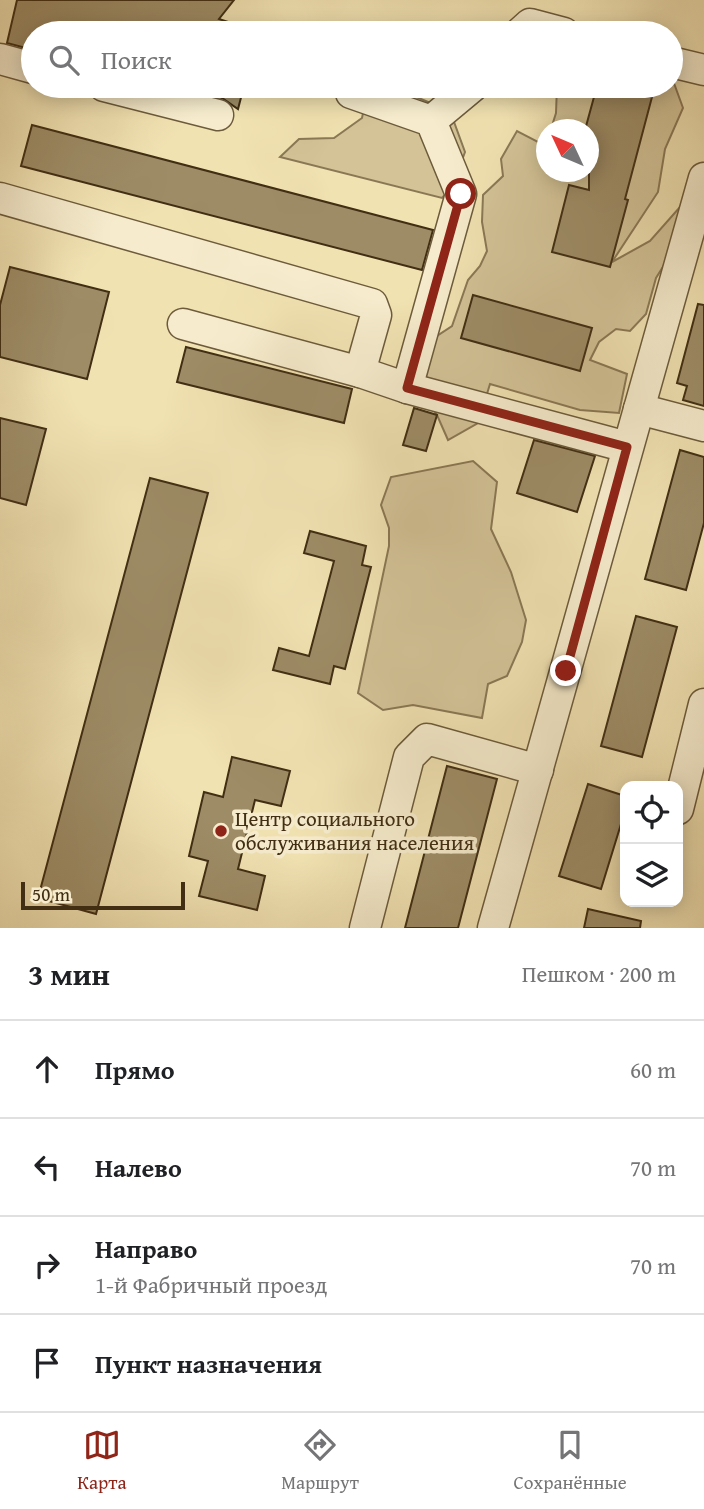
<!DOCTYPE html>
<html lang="ru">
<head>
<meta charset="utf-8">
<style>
	:root { --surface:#fff; --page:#f2f2f2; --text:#202124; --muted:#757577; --line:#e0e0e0; --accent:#8f2418 }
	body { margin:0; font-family:"Gentium Book Plus",serif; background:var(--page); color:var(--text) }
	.controls { position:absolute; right:21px; bottom:21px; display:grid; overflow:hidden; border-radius:14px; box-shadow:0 4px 18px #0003 }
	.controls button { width:63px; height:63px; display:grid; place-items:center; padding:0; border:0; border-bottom:2px solid var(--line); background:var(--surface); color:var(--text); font:35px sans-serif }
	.compass { position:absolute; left:536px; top:119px; width:63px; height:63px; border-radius:50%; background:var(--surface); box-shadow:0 4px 18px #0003; rotate:314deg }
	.scale { position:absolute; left:21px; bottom:18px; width:164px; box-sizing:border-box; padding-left:7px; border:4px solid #412e13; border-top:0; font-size:19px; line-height:24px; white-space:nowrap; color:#412e13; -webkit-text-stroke:5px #f6eccd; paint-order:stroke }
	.stop { position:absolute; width:21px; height:21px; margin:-16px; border:5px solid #8f2418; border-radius:50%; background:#fff }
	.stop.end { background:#8f2418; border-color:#fff; box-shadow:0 2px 7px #0008 }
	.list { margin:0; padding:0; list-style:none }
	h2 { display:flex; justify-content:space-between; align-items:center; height:91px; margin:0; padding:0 28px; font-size:30px }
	h2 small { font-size:23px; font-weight:400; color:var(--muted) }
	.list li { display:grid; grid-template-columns:46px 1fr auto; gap:21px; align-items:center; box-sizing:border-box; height:98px; padding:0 28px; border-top:2px solid var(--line) }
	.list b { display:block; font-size:26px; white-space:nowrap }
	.list p { margin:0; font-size:23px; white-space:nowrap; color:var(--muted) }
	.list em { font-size:23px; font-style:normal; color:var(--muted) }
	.icon { flex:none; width:38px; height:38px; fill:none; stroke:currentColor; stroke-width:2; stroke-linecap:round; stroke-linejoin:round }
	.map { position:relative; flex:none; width:704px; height:928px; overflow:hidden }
	.search { position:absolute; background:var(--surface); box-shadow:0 4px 18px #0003; left:21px; right:21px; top:21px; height:77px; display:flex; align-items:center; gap:18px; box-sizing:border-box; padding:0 24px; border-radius:38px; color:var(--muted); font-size:26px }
	.sheet { height:483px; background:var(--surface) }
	nav { display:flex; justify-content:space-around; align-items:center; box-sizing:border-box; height:98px; border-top:2px solid var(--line); background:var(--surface); font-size:19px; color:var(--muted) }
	nav a { display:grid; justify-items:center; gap:4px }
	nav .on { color:var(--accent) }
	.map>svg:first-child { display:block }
	.green { fill:#d3c397; stroke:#8a7855; stroke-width:2 }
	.building { fill:#9d8c66; stroke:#412e13; stroke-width:2 }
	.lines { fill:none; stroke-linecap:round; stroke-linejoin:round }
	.minor-casing { stroke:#6d5b3b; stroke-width:33 }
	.minor { stroke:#f6eccd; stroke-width:30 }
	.route { stroke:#8f2418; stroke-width:9 }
	.poi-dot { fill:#8f2418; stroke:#f6eccd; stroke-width:2.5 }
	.labels { text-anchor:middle; stroke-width:7; stroke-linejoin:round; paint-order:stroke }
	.poi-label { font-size:21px; fill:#412e13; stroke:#f6eccd; text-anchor:start }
</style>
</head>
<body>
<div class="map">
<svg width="704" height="928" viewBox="0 0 704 928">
	<rect width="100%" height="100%" fill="#f1e2b2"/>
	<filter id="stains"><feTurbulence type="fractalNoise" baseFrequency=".00286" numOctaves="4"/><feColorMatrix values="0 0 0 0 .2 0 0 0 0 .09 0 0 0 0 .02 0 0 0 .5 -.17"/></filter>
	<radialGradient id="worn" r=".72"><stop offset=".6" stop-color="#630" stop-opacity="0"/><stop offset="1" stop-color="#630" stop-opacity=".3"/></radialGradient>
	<g class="green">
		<path d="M671 75 683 108 665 149 658 192 612 262 650 241 688 198 671 254 656 278 646 314 630 331 616 329 599 342 590 360 627 374 619 413 580 410 490 384 478 423 448 440 437 415 420 389 408 355 452 326 468 280 480 266 487 251 482 222 483 195 503 176 501 159 517 131 546 146V172H588V130L551 129 556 113 557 86H671Z"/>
		<path d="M392 87 450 111 465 152 452 187 442 198 280 157 299 139 334 138 362 118 368 90Z"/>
		<path d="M473 461 497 482 491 529 511 572 526 620 522 642 507 676 488 684 482 718 413 705 383 710 358 693 389 546V528L381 505 391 477Z"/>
	</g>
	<g class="building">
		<path d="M17 0H234L219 19 252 30 251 33H33V50L7 43Z"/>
		<path d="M174 86H244L238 109 222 98Z"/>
		<path d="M597 86H611L652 97 625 199 628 200 610 267 552 252 569 185 589 190V130H585Z"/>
		<path d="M32 125 433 230 422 270 21 166Z"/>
		<path d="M10 267 109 292 87 379 0 357V305Z"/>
		<path d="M473 295 592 328 580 371 461 338Z"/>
		<path d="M698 304 704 305V406L683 400 687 386 677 383Z"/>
		<path d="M186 347 352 389 344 423 177 382Z"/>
		<path d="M414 408 437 415 426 451 403 445Z"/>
		<path d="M0 418 46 429 26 505 0 498Z"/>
		<path d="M534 440 595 456 577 512 517 493Z"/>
		<path d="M680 450 704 457V523L686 590 645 579Z"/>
		<path d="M150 478 208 493 96 914 38 898Z"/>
		<path d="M310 531 366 546 362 565 371 567 345 669 334 666 330 684 273 670 279 648 309 656 334 561 304 553Z"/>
		<path d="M636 616 677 627 642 757 601 746Z"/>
		<path d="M232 757 290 771 281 806 255 800 238 869 265 876 257 910 199 896 208 861 189 856 204 792 223 797Z"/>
		<path d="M447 766 497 779 458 928H405Z"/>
		<path d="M588 784 625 796V811L601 889 559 876Z"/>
		<path d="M588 909 641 921 640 928H584Z"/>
	</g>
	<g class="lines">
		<g class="minor-casing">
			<g id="minor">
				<path d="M520 33 530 24 564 33"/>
				<path d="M0 59 33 68"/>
				<path d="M671 62 704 70"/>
				<path d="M104 86 218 115"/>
				<path d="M351 93 431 121 461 194 407 388"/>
				<path d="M431 121 473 86"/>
				<path d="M0 198 372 304 376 315 360 372"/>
				<path d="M183 324 360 372 407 388 627 447"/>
				<path d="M639 409 704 426"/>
				<path d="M678 809 704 704"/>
				<path d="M365 928 409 757 427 739 538 770"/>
				<path d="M493 928 704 178"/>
			</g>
		</g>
		<use href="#minor" class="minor"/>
	</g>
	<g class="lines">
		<path class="route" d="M461 194 407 388 627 447 566 671"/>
	</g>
	<circle class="poi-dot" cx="221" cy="831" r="7"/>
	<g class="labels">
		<g class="poi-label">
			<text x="235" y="826">Центр социального<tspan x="235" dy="24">обслуживания населения</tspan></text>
		</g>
	</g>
	<rect width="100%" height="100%" filter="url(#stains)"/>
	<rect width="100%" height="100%" fill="url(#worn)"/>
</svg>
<div class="controls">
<button><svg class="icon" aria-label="locate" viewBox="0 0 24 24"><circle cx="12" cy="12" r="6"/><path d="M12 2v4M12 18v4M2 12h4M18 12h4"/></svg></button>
<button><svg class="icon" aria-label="layers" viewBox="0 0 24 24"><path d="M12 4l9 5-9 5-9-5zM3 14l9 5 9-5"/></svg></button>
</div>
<svg class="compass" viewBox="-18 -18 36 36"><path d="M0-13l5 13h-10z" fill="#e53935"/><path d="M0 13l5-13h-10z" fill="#757577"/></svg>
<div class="scale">50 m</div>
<div class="stop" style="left:461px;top:194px"></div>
<div class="stop end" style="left:566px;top:671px"></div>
<div class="search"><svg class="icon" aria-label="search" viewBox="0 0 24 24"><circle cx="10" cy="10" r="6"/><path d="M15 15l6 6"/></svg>Поиск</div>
</div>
<section class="sheet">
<h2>3 мин<small>Пешком · 200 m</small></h2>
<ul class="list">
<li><svg class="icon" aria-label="ahead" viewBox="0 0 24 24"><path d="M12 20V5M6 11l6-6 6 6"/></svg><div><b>Прямо</b></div><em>60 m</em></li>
<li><svg class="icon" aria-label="left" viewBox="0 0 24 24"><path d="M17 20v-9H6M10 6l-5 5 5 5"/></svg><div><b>Налево</b></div><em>70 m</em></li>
<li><svg class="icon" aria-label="right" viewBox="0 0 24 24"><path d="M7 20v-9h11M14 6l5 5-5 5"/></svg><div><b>Направо</b><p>1-й Фабричный проезд</p></div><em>70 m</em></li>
<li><svg class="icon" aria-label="arrive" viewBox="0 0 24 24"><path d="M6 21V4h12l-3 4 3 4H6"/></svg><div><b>Пункт назначения</b></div></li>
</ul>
</section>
<nav>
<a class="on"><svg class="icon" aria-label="map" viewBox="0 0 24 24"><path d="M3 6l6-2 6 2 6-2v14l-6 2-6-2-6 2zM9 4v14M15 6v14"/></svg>Карта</a>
<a><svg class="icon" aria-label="directions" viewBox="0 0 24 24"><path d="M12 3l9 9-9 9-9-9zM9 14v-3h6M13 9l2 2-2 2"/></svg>Маршрут</a>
<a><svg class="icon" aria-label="saved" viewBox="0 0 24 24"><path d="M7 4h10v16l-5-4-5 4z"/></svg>Сохранённые</a>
</nav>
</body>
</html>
